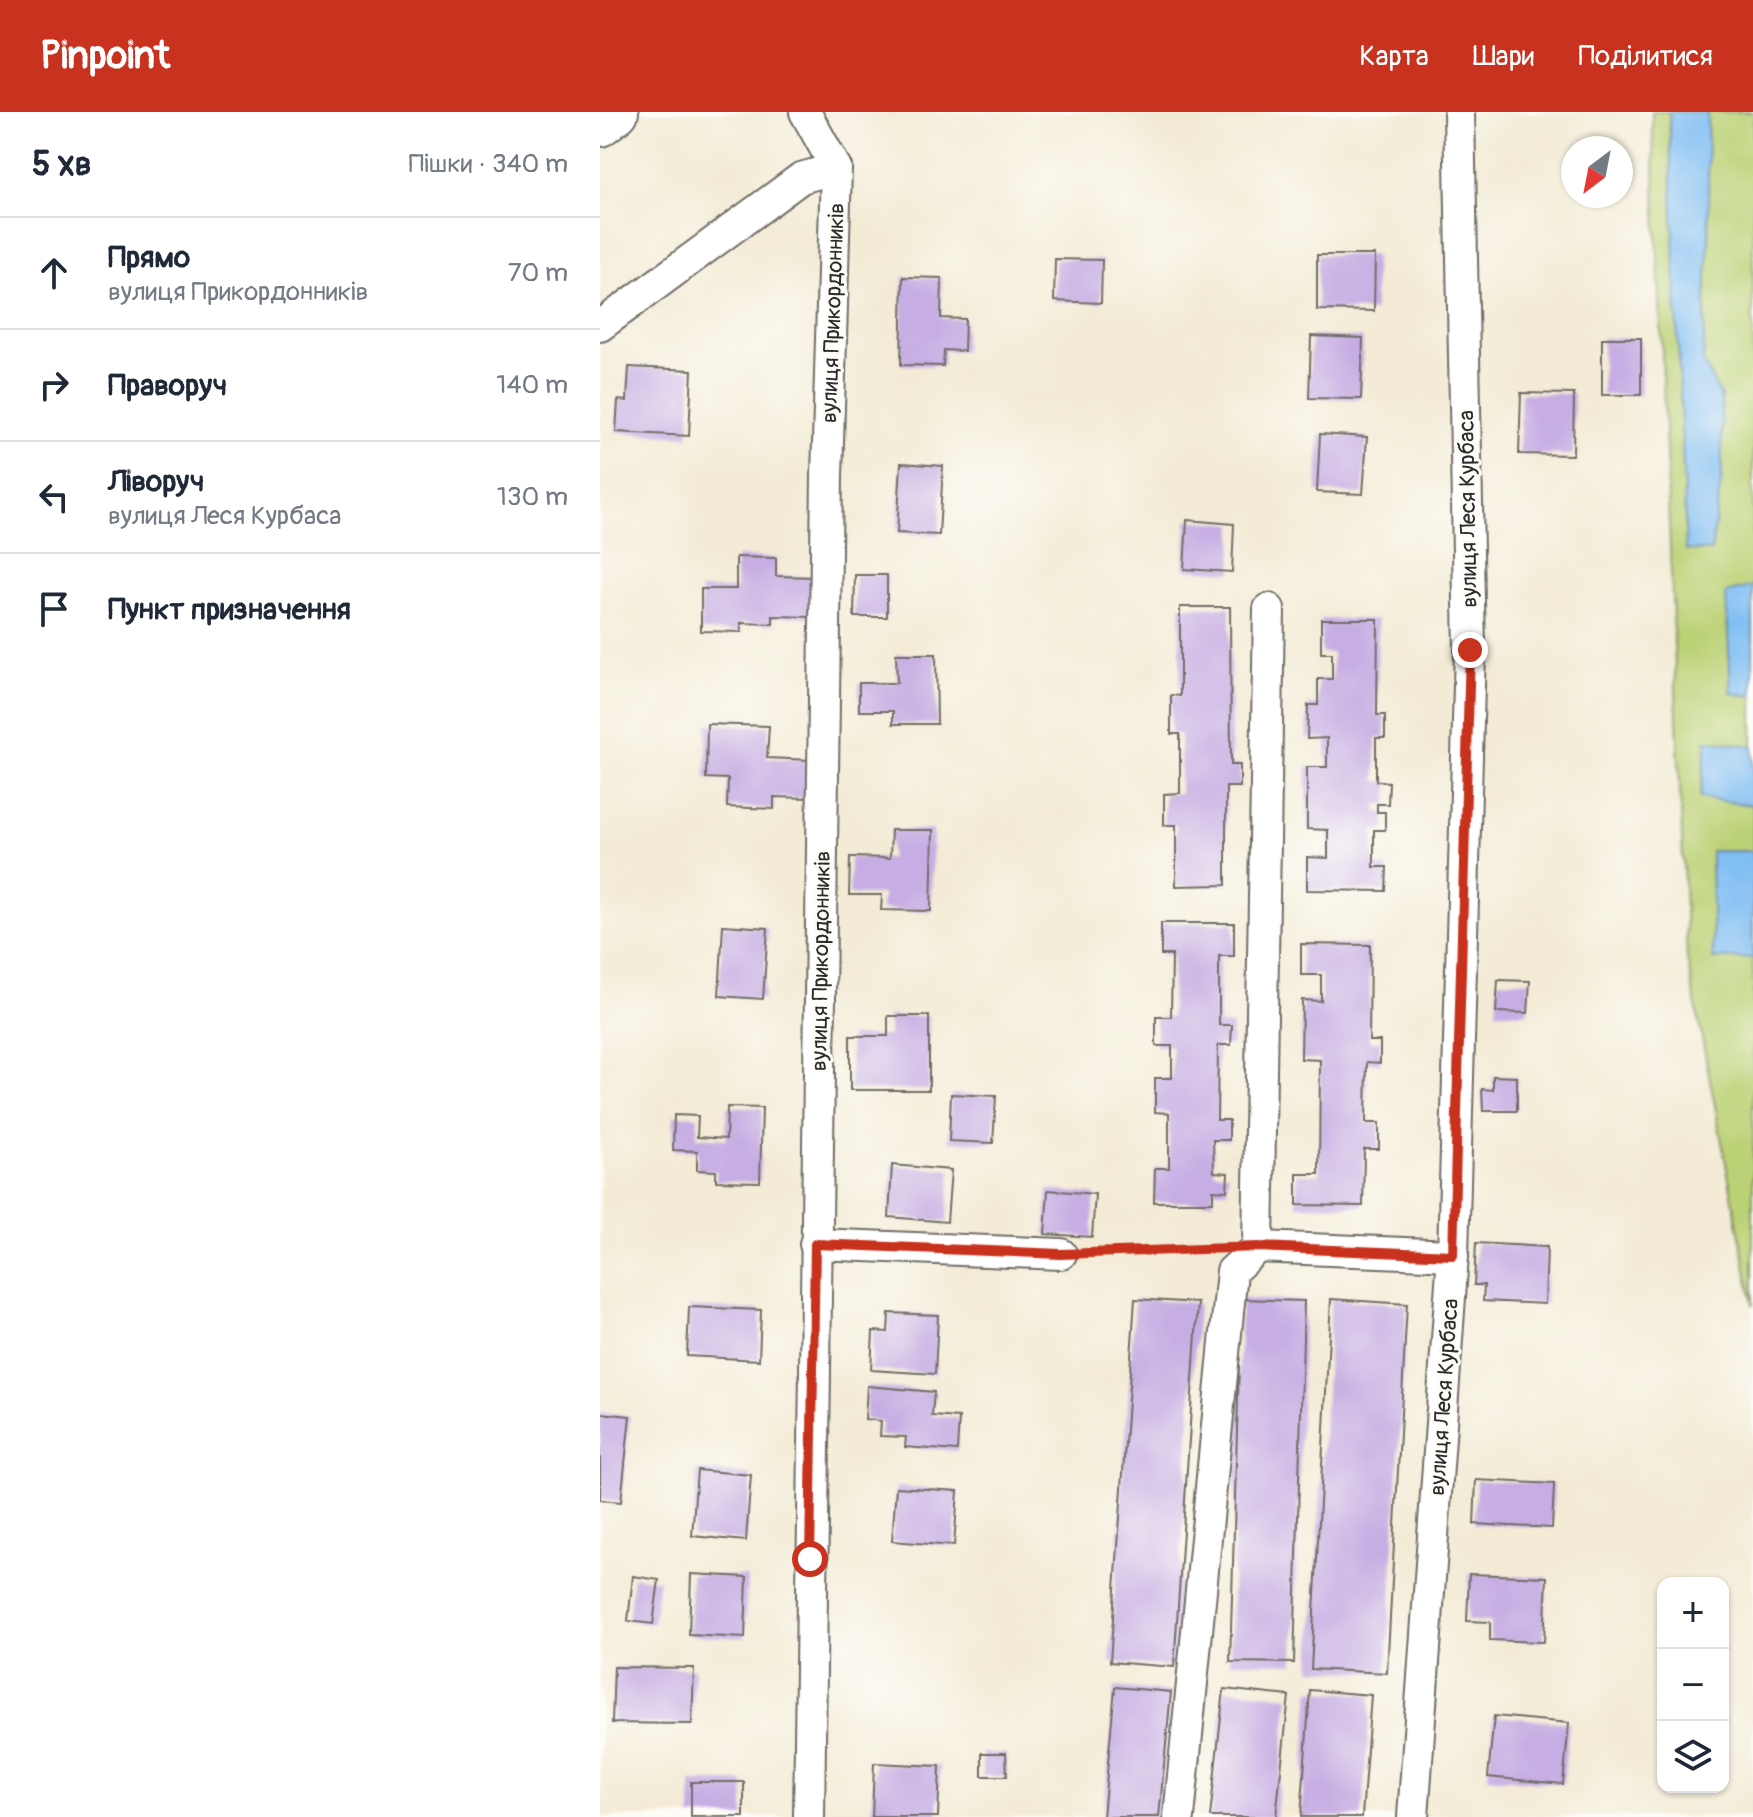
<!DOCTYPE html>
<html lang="uk">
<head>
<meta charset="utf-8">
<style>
	:root { --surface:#fff; --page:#f6f6f7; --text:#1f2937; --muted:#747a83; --line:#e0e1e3; --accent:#c8321e }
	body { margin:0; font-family:Pangolin,sans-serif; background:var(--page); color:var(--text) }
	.controls { position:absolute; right:24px; bottom:24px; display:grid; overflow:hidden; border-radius:16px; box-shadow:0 2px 6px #0004 }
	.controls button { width:72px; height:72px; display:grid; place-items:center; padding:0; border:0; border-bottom:2px solid var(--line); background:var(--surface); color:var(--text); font:40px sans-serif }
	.compass { position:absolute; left:961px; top:24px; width:72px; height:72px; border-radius:50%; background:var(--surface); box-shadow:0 2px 6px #0004; rotate:212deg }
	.stop { position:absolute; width:24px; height:24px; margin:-18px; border:6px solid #c8321e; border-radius:50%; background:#fff }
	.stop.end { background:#c8321e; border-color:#fff; box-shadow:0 2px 8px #0008 }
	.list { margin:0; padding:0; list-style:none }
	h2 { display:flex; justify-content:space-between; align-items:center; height:104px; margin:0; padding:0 32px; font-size:34px }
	h2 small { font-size:26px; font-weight:400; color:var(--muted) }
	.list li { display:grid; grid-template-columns:52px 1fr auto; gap:24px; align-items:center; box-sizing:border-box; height:112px; padding:0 32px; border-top:2px solid var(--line) }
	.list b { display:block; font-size:30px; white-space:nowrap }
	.list p { margin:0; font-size:26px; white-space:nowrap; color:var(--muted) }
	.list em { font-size:26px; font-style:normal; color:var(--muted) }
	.icon { flex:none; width:44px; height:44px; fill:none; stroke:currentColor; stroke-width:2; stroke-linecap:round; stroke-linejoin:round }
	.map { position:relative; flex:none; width:1153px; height:1705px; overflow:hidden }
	header { display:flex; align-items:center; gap:48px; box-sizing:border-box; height:112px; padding:0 40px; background:var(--accent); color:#fff }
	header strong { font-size:38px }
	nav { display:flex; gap:44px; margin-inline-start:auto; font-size:28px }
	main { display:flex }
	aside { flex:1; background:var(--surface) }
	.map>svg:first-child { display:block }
	.green { fill:#bbd175; stroke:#737e50; stroke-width:2 }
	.water { fill:#80bef3; stroke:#56748f; stroke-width:2 }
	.building { fill:#c6ade3 }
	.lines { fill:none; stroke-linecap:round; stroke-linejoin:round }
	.street-casing { stroke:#716e67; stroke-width:34 }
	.secondary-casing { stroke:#716e67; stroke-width:46 }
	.path { stroke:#716e67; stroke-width:5; stroke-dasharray:6 6; stroke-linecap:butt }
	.street { stroke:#fff; stroke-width:30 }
	.secondary { stroke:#fff; stroke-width:42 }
	.route { stroke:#c8321e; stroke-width:10 }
	.labels { text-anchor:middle; stroke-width:6; stroke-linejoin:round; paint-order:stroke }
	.street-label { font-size:22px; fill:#2b2b2b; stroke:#fdfcf7 }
</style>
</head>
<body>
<header>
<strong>Pinpoint</strong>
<nav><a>Карта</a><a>Шари</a><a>Поділитися</a></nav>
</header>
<main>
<aside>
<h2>5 хв<small>Пішки · 340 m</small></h2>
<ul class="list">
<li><svg class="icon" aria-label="ahead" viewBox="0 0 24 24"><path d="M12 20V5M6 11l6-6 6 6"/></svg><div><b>Прямо</b><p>вулиця Прикордонників</p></div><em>70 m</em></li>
<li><svg class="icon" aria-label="right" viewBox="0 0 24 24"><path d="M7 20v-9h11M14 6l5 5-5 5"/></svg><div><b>Праворуч</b></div><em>140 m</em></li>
<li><svg class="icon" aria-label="left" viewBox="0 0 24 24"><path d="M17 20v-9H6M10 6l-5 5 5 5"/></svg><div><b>Ліворуч</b><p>вулиця Леся Курбаса</p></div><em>130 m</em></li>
<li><svg class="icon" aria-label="arrive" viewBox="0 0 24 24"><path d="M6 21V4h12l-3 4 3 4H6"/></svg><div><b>Пункт призначення</b></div></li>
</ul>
</aside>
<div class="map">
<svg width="1153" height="1705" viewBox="0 0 1153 1705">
	<rect width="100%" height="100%" fill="#fdfcf7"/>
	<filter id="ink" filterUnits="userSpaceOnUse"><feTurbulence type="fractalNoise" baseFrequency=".0125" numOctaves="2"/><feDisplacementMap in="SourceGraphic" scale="16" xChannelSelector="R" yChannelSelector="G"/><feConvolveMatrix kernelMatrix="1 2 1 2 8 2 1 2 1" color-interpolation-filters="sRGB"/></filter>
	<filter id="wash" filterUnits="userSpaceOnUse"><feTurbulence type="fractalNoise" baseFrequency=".006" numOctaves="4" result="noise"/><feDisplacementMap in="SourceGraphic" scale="32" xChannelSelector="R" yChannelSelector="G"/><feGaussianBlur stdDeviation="1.8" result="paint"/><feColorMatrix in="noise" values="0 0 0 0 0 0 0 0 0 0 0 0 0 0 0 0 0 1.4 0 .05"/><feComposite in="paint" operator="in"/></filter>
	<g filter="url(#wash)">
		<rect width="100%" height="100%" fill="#f3ebd6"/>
		<path class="green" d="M1052 0H1153V1193L1087 847Z"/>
		<g class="water">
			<path d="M1069 0H1107L1109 126 1103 250 1121 285 1122 362 1111 439 1086 438Z"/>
			<path d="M1153 474V584L1131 581 1126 481Z"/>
			<path d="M1107 628 1153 634V693L1100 686Z"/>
			<path d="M1111 739H1153V846L1113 847Z"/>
		</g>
		<g id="blocks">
			<g class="building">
				<path d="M717 143H775L774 199 717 198Z"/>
				<path d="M455 147 502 148 501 191 454 189Z"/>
				<path d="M303 165 342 166 341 206 365 207 364 239 344 238 343 254 301 253Z"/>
				<path d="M711 224 763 226 761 287 709 286Z"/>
				<rect x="1002" y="226" width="39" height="57"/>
				<path d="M29 255 92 258 89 324 16 320 18 288 27 289Z"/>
				<path d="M921 281 974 282 973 343 919 342Z"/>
				<path d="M720 322 767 325 763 382 717 380Z"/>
				<path d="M301 351 343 354 339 423 297 421Z"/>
				<path d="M587 408 634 412 632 460 584 457Z"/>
				<path d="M136 445 176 446V464L215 465 214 505 173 504V512L141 511V520L101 519V477H136Z"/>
				<path d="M255 463H287V505H254Z"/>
				<path d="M580 495H630L631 653H640V675H626V773L576 774V713H564V682L580 681V622H571V583L580 584Z"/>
				<path d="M721 507H778L777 603H785V626H776V669L789 670 788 692H777V700H785V718H774V755H787L786 779 707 778V745L728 746V718L707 717V655H727V626L707 627 708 593H718V567H732V541H721Z"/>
				<path d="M296 542H336L337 612H293V599H259V571H297Z"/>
				<path d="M107 612 169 614 167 646 211 648 210 686 174 685V697L127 695 128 667 106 666Z"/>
				<path d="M291 718H333L331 799 281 798 282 783H249L250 745 290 746Z"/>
				<path d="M561 811H634V844H619V913H632L631 933H618L617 1008H629V1028H613L614 1060 628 1061 627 1079 613 1078V1090H554L555 1056H569V1001L555 1000V966H572V934H556V905H571L572 843H561Z"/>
				<path d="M123 813 168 816 163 887 119 884Z"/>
				<path d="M701 832 770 833 769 929H780V951L767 950 766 1011H779V1037H764L763 1094 697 1093V1062H719L720 948 701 947 702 888 721 889V863H701Z"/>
				<path d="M898 868 930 869 928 901 896 900Z"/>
				<path d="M288 904H329V978H250V924H288Z"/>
				<path d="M893 964 917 965V999H883L882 977 893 978Z"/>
				<path d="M351 982 396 984 393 1031 349 1029Z"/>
				<path d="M127 995 162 996 160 1070 116 1069V1059L97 1058V1039L73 1038 74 1003 98 1004 97 1025 126 1027Z"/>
				<path d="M292 1053 351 1058 347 1110 289 1105Z"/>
				<path d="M448 1078 495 1082 492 1125 445 1122Z"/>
				<path d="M876 1131 947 1135 945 1192 883 1189 884 1173H874Z"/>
				<path d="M535 1187 598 1191 574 1555 510 1550Z"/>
				<path d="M641 1187 704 1189 694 1551 630 1550Z"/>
				<path d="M731 1187 807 1192 787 1561 711 1557Z"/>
				<path d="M89 1195 161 1198 159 1248 87 1244Z"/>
				<path d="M289 1201 338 1203 335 1262 271 1258 273 1219 288 1220Z"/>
				<path d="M267 1274 334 1280 332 1304 359 1306 357 1339 305 1335 306 1325 280 1324 281 1309 265 1307Z"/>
				<path d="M0 1301 30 1304 21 1390 0 1388Z"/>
				<path d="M97 1358 151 1363 146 1429 92 1424Z"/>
				<path d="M876 1368 954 1372 952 1416 874 1412Z"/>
				<path d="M296 1375 358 1379 354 1434 292 1429Z"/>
				<path d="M91 1462 147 1465 145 1526 89 1523Z"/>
				<path d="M869 1462 947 1465 944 1530 890 1528V1510L867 1509Z"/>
				<path d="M33 1464 59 1468 53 1512 28 1509Z"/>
				<path d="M14 1555 94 1556 92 1612 12 1611Z"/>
				<path d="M515 1575 571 1580 559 1705H503Z"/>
				<path d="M624 1577 689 1584 676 1705H610Z"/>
				<path d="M710 1578 771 1583 762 1705H701Z"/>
				<path d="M894 1604 969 1611 963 1672 888 1665Z"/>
				<path d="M382 1641H406L407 1664H382Z"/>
				<path d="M274 1651 340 1654 338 1705H272Z"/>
				<rect x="91" y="1670" width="53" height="35"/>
			</g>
		</g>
	</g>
	<g filter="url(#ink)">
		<use href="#blocks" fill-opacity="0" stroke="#716e67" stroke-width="2"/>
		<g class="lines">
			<g class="street-casing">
				<g id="street">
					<path d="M205 0 236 56 227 364 209 1705"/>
					<path d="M0 214 201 66 236 56"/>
					<path d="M215 1132 461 1142"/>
					<path d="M658 1135 853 1143"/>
					<path d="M579 1705 632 1159 658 1135 669 497"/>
					<path d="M813 1705 853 1143 870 538 859 0"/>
				</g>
			</g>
			<g class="secondary-casing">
				<path id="secondary" d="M0 13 17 0"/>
			</g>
			<path class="path" d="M487 1141 613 1136"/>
			<use href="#street" class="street"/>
			<use href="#secondary" class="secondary"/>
		</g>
	</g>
	<g class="lines" filter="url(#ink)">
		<path class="route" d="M210 1447 215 1132 461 1142 658 1135 853 1143 870 538"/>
	</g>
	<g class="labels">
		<g class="street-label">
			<text transform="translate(232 201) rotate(-88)" y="8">вулиця Прикордонників</text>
			<text transform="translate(867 397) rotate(-91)" y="8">вулиця Леся Курбаса</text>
			<text transform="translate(220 849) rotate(-89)" y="8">вулиця Прикордонників</text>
			<text transform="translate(843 1285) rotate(-86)" y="8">вулиця Леся Курбаса</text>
		</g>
	</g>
</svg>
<div class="controls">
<button>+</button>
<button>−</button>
<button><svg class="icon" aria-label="layers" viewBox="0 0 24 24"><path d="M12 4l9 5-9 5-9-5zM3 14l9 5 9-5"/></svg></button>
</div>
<svg class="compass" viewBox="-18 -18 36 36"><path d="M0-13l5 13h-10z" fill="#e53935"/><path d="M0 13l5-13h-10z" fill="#747a83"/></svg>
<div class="stop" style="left:210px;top:1447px"></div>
<div class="stop end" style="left:870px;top:538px"></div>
</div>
</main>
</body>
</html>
